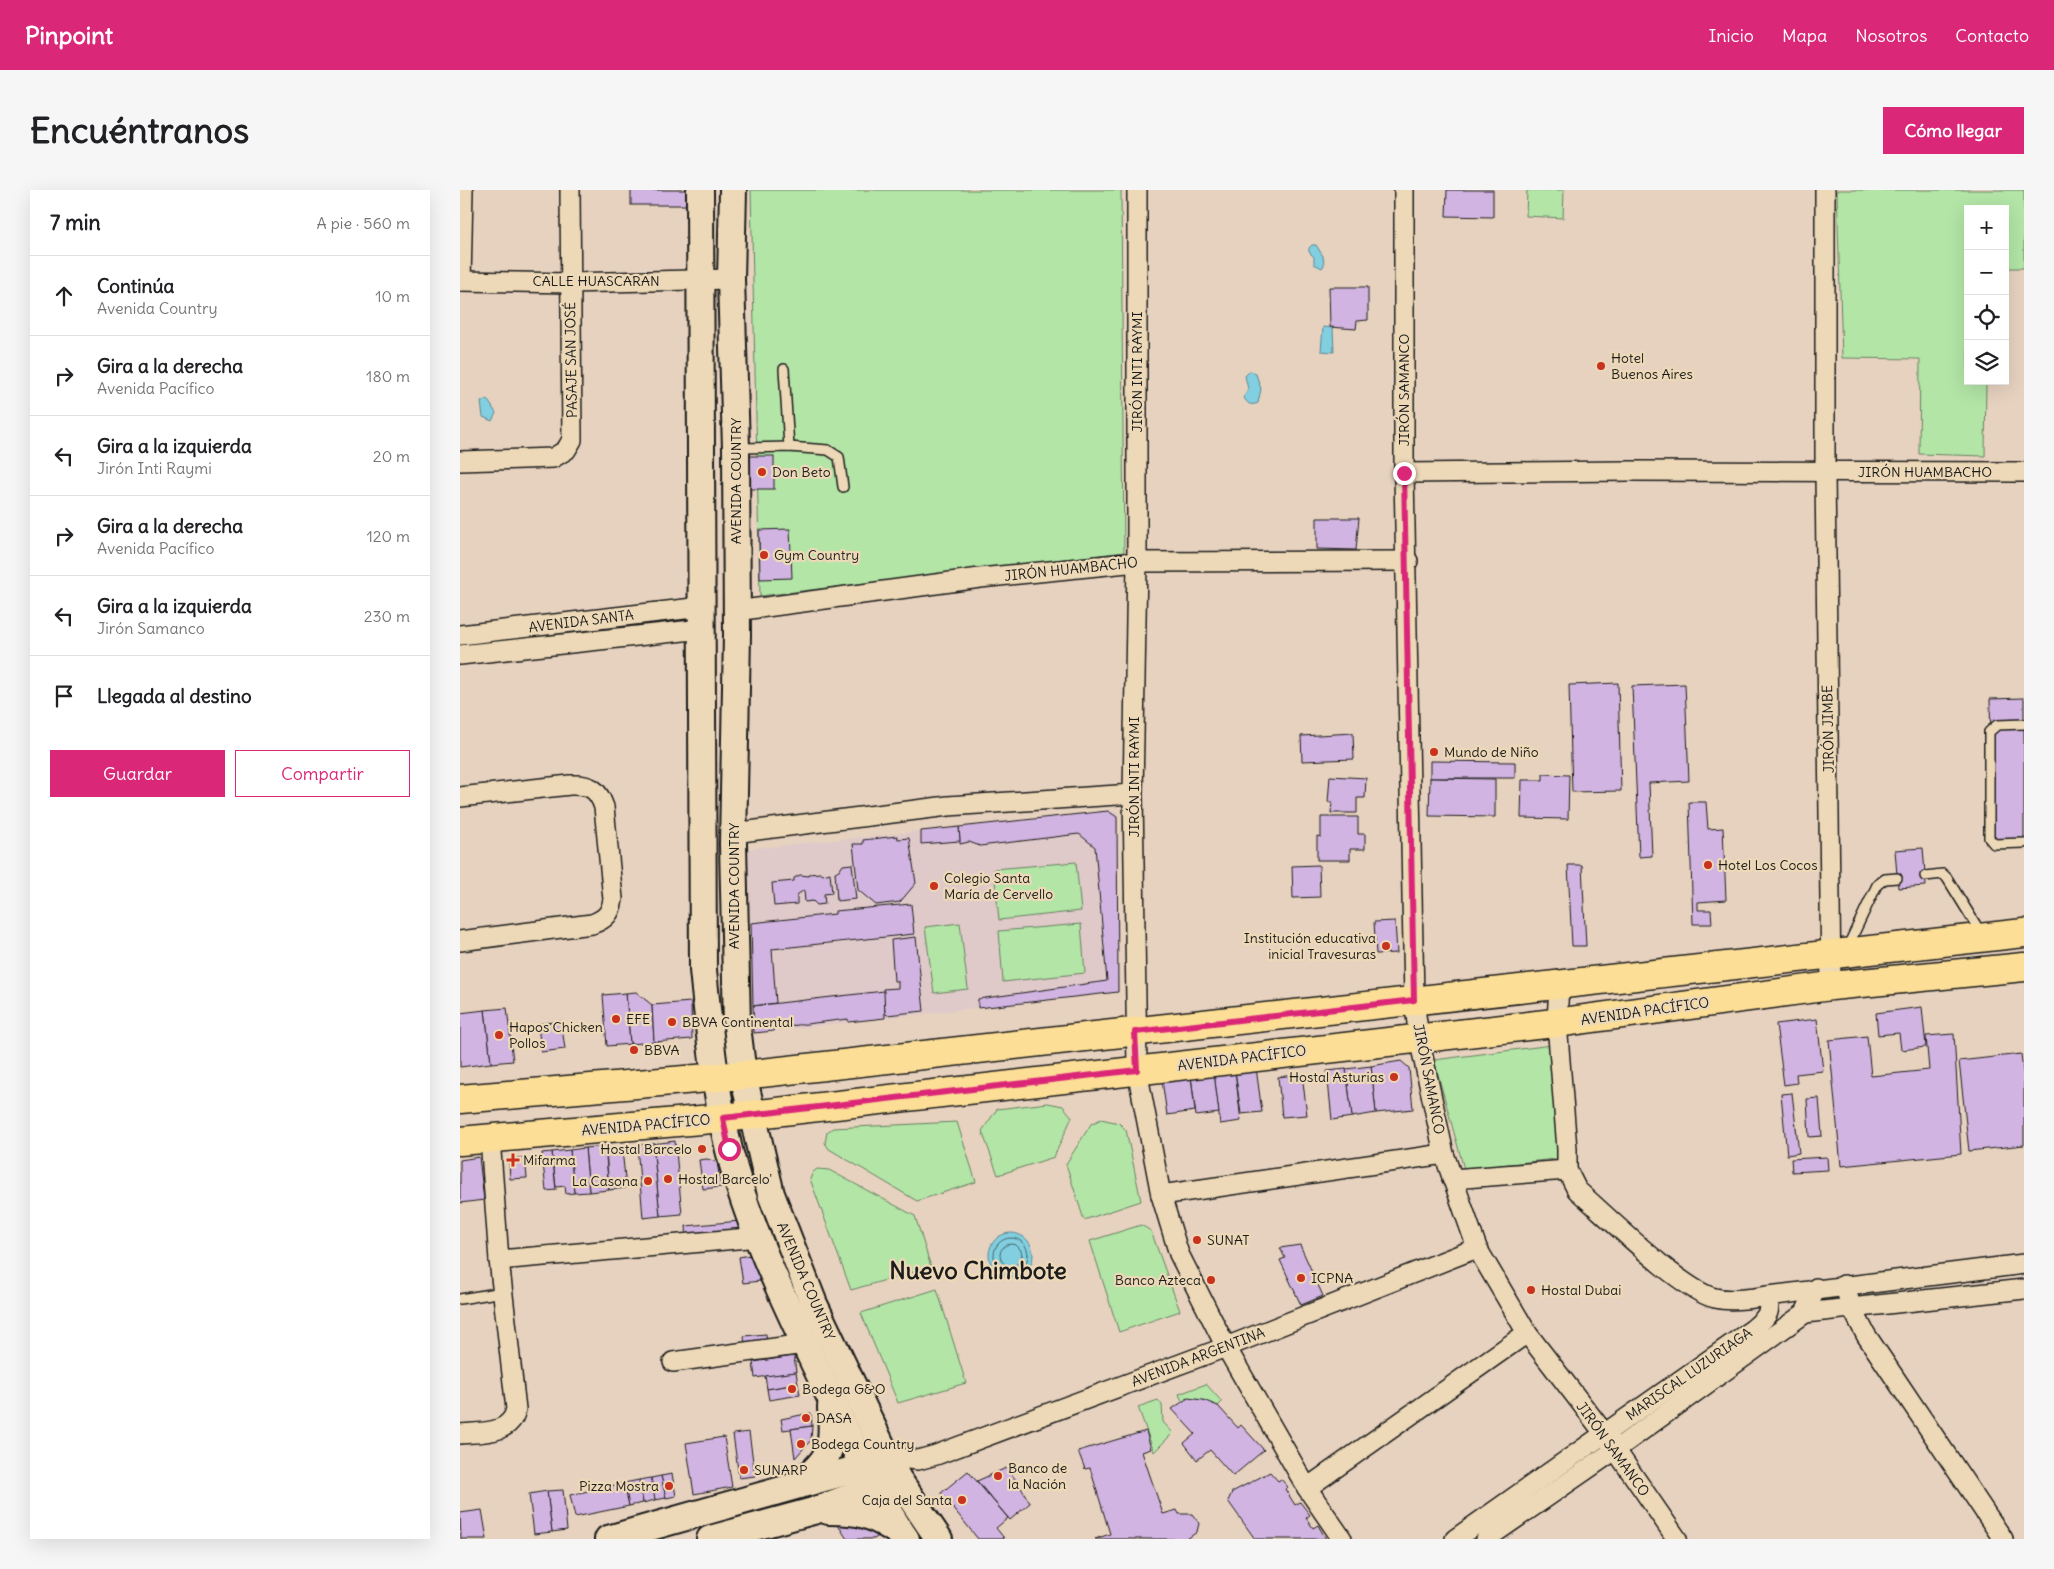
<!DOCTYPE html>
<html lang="es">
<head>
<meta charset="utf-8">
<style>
	:root { --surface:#fff; --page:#f6f6f6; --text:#202124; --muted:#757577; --line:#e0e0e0; --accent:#db2777 }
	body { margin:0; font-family:Delius,sans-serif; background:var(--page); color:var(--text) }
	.controls { position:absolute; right:15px; top:15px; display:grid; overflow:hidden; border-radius:0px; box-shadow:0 5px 20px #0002 }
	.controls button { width:45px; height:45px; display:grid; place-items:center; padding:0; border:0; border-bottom:1px solid var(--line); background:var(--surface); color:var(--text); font:25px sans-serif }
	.stop { position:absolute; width:15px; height:15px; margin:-11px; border:4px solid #db2777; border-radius:50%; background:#fff }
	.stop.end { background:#db2777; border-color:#fff; box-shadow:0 1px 5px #0008 }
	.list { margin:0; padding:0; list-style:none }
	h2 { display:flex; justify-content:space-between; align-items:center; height:65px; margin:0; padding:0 20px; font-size:21px }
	h2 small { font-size:16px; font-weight:400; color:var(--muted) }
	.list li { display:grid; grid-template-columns:32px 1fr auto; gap:15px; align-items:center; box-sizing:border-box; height:80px; padding:0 20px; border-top:1px solid var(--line) }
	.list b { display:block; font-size:19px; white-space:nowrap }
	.list p { margin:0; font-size:16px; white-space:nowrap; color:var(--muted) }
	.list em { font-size:16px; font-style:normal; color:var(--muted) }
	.actions { display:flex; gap:10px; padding:15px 20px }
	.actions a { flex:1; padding:11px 0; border:1px solid var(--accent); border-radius:0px; text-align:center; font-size:18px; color:var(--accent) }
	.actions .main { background:var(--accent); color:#fff }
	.icon { flex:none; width:28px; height:28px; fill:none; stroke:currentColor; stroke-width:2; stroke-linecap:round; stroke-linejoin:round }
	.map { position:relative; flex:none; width:1564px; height:1349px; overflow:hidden; border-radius:0px }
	header { display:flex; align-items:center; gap:30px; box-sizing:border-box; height:70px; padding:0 25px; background:var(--accent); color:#fff }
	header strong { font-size:24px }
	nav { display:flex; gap:28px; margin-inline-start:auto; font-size:18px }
	.intro { display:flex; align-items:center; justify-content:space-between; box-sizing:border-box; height:120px; padding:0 30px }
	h1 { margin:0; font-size:35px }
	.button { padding:12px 22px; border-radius:0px; background:var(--accent); color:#fff; font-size:18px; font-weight:700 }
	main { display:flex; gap:30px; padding:0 30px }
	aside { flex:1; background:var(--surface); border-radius:0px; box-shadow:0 5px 20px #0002 }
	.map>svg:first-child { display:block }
	.built { fill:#e0c9c9 }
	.green { fill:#b2e5a6; stroke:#678061 }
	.water { fill:#81cfe0; stroke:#598792 }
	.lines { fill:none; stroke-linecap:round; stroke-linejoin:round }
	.shore { stroke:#44646a; stroke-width:1 }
	.building { fill:#d1b4e1; stroke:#1c1c1c }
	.lane-casing { stroke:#1c1c1c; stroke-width:12 }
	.street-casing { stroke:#1c1c1c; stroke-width:22 }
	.secondary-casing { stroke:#1c1c1c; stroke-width:30 }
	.primary-casing { stroke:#1c1c1c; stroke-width:31 }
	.lane { stroke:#edd9b7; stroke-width:9 }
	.street { stroke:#edd9b7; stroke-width:19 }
	.secondary { stroke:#edd9b7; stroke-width:26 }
	.primary { stroke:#fcde96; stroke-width:28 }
	.route { stroke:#db2777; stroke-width:6 }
	.poi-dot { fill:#c8321e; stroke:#edd9b7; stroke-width:2 }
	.labels { text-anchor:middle; stroke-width:4.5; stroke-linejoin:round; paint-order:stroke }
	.street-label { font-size:14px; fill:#1c1c1c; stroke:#edd9b7 }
	.poi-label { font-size:14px; fill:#1c1c1c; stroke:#edd9b7; text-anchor:start }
	.town-label { font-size:24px; font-weight:bold; fill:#1c1c1c; stroke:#edd9b7 }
</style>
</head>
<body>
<header>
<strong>Pinpoint</strong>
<nav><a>Inicio</a><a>Mapa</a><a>Nosotros</a><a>Contacto</a></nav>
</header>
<div class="intro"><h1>Encuéntranos</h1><a class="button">Cómo llegar</a></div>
<main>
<aside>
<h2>7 min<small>A pie · 560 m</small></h2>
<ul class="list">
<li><svg class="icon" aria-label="ahead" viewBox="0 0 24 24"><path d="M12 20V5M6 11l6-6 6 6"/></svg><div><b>Continúa</b><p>Avenida Country</p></div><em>10 m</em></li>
<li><svg class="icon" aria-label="right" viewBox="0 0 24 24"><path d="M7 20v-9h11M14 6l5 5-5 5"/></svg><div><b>Gira a la derecha</b><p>Avenida Pacífico</p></div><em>180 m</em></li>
<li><svg class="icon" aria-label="left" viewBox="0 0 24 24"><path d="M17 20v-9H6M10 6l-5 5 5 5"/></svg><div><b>Gira a la izquierda</b><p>Jirón Inti Raymi</p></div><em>20 m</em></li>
<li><svg class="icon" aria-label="right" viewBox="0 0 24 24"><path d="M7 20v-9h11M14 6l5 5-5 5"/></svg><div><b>Gira a la derecha</b><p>Avenida Pacífico</p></div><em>120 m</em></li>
<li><svg class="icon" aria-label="left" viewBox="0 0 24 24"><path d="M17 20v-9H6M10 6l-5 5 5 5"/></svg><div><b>Gira a la izquierda</b><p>Jirón Samanco</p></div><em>230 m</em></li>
<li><svg class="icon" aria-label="arrive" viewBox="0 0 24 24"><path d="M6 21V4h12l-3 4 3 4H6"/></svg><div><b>Llegada al destino</b></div></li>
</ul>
<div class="actions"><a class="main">Guardar</a><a>Compartir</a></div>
</aside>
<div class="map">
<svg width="1564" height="1349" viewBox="0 0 1564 1349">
	<rect width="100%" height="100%" fill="#e7d2bf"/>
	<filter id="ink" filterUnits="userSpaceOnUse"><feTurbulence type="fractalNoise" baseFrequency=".02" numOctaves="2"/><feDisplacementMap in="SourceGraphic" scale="10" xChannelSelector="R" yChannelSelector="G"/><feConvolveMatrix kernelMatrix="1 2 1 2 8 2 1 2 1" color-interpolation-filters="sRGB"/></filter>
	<g filter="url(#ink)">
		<path class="built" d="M657 621 658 802 294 843 288 659Z"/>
		<g class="green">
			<path d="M291 0H661L664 362 300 406Z"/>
			<path d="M1067 0H1104L1103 28 1066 26Z"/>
			<path d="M1377 0H1564V78H1545V19H1508V191H1526L1525 266 1459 264 1460 169 1382 168Z"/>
			<path d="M616 672 621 721 539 730 534 679Z"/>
			<path d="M500 733 508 799 474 803 465 737Z"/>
			<path d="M621 734 625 783 543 792 539 741Z"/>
			<path d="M1092 855 1104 968 1004 979 974 870Z"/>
			<path d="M588 913 603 916 612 927 594 967 538 985 522 941 537 919Z"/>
			<path d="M641 929 659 933 666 940 681 1011 624 1030 606 974 631 934Z"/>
			<path d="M497 932 516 992 457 1011 369 959 365 953 367 942 373 938Z"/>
			<path d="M357 979 369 980 455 1026 471 1077 391 1100 350 989 353 982Z"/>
			<path d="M681 1035 691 1041 720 1121 659 1142 630 1051Z"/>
			<path d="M477 1099 506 1193 438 1213 401 1123Z"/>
			<path d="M746 1194 762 1212 758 1216 735 1209 722 1211 719 1204Z"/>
			<path d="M698 1210 702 1215 703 1232 713 1243 694 1262 678 1217Z"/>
		</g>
		<g class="water">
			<path d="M852 55H856L863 66 864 75 862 78 854 74V67L849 62V58Z"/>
			<path d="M863 137 873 138 874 162 861 161Z"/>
			<path d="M790 181 796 184 801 199 798 213C790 216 788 214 784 208L788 199 785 186Z"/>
			<path d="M27 209 36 223 32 231 23 227 21 212Z"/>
			<circle cx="551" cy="1065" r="22"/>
		</g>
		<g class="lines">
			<g class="shore">
				<circle cx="551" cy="1065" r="17"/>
				<circle cx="551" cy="1065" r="11"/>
			</g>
		</g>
		<g class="building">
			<rect x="171" y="0" width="55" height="15"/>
			<path d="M987 0H1033V27L986 26Z"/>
			<path d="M869 97H908V130L897 131 896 139 870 137Z"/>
			<rect x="290" y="266" width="24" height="33"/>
			<path d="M857 328H899L896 360 857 359Z"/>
			<path d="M330 339 332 388 300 389 299 340Z"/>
			<path d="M1158 493 1161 601 1112 602 1109 495Z"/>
			<path d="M1225 494 1229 591 1189 593 1192 666 1179 667 1172 496Z"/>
			<path d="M1564 508V650L1533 651 1530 509Z"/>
			<path d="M893 543 894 569 842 571 841 546Z"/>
			<path d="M970 571 1055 572V588H970Z"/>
			<path d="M1083 584 1109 585 1108 629 1061 628 1062 590H1083Z"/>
			<path d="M870 586 906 588 905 608H897V623H871L872 612H868Z"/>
			<path d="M970 588 1035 589V627L969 626Z"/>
			<path d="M1229 612H1246L1248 639 1263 638 1266 710 1238 712V720H1251L1252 734H1233Z"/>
			<path d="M648 621 657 627 658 802 518 818V809L647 791 635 657 619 644 520 656 509 652 500 654 499 637Z"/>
			<path d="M861 627H898V644H905V659H890V670H857V646L861 647Z"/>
			<path d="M499 637 500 651 461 654V641Z"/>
			<path d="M437 646 438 649 449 648 456 693 440 712 416 715 398 700 393 654H403V650Z"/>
			<path d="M1463 658 1466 696 1438 698 1435 660Z"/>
			<path d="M392 674 396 709 377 711 375 682 379 681 383 675Z"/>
			<path d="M859 675 860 707 833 708 832 676Z"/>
			<path d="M1108 675H1122L1126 756H1112Z"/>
			<path d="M360 683 363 685 370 683 372 703 364 704 365 714 357 715 353 711 345 712 344 700 337 705V714L314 716 312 693 334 691V688L340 685 349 686V684Z"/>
			<path d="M451 714 454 744 312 759 316 813 293 816 291 733 375 724V721Z"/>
			<path d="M935 731 937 763 916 764 914 732Z"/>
			<path d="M456 747 464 821 427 825 425 823 423 799 438 798V791H434L431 750Z"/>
			<path d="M424 801 425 828 388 832V829L313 838 314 841 294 843 293 816Z"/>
			<path d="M176 802 192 815 194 852 170 854 166 803Z"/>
			<path d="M166 803 170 854 147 856 143 805Z"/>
			<path d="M231 812 232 849 194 852 192 815Z"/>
			<path d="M1462 817 1466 857 1441 860 1439 843 1418 845 1416 823Z"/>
			<path d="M47 818 53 871 31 873 25 820Z"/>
			<path d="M25 820 31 873 0 877V823Z"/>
			<path d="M1357 829 1363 881 1336 884 1337 893 1324 895 1316 834Z"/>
			<path d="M101 831 105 859 81 862 78 834Z"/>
			<path d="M1494 844 1501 964 1381 976 1369 850 1407 846 1411 886 1469 880 1466 846Z"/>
			<path d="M1561 864 1564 889V955L1509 961 1499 871Z"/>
			<path d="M941 871 949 878 953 919 916 923 911 876Z"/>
			<path d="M911 876 916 923 892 927 886 879Z"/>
			<path d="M796 878 802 922 781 924 775 881Z"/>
			<path d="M886 879 892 927 872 930 867 881Z"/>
			<path d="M775 881 781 931 760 934 754 883Z"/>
			<path d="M754 883 759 923 736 926 731 886Z"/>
			<path d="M842 884 847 925 822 927 818 887Z"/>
			<path d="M731 886 735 921 707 925 702 890Z"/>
			<path d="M1332 903 1339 963 1327 965 1321 904Z"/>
			<path d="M1359 908 1362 946 1349 947 1347 909Z"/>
			<path d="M215 951 222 1024 200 1026 193 954Z"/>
			<path d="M193 954 200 1026 183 1028 177 955Z"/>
			<path d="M145 956 149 1000 129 1002 125 958Z"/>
			<path d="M125 958 129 1002 114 1003 110 960Z"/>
			<path d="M162 959 166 998 149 1000 146 961Z"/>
			<path d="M110 960 114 1003 106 1004 105 996 96 997 92 962Z"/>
			<path d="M92 962 96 1000 86 1001 82 963Z"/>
			<path d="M19 967 24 1010 0 1013V970Z"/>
			<path d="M65 967 67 988 50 989 49 972 51 969Z"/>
			<path d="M1367 967 1368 980 1332 982 1331 969Z"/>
			<path d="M247 969 257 972 261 997 243 999 239 970Z"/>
			<path d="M280 1031 281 1045 227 1051 226 1036Z"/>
			<path d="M840 1055 863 1106 841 1115 820 1070 825 1068 820 1058Z"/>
			<path d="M296 1064 300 1091 283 1093 279 1067Z"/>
			<path d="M306 1144 307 1154 285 1157 284 1146Z"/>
			<path d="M334 1166 336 1182 295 1188 293 1172Z"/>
			<path d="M336 1182 338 1194 307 1199 305 1186Z"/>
			<path d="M338 1194 340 1205 309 1210 307 1199Z"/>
			<path d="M728 1208 743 1210 758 1216 778 1238 781 1235 804 1260 773 1286 750 1260 737 1270 724 1253 735 1244 712 1219Z"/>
			<path d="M351 1223 352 1236 323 1240 321 1229Z"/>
			<path d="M352 1236 351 1250 335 1268 331 1239Z"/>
			<path d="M686 1241 691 1259 682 1262 703 1324 717 1320 719 1324H732L739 1333 737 1342 727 1349H635L650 1344 630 1278 625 1279 618 1261Z"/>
			<path d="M289 1242 295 1286 279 1288 273 1244Z"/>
			<path d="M264 1247 272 1297 234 1304 226 1253Z"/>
			<path d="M546 1278 557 1291 570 1313 550 1330 517 1291Z"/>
			<path d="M508 1281 548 1328 536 1338 544 1348 543 1349H518L481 1303Z"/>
			<path d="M810 1282 818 1291 821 1289 828 1297 825 1299 835 1315 840 1312 850 1325 846 1328 853 1338 858 1335 866 1349H795L768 1311 772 1302Z"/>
			<path d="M212 1284 216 1306 206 1308 201 1286Z"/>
			<path d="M201 1286 206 1308 195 1310 191 1288Z"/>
			<path d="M191 1288 195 1310 183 1313 179 1290Z"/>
			<path d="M179 1290 183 1313 169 1316 164 1293Z"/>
			<path d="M164 1293 169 1316 115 1327 110 1305Z"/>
			<path d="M103 1300 107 1340 92 1342 87 1301Z"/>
			<path d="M87 1301 92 1342 74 1344 69 1304Z"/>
			<path d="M22 1320 27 1349H1L0 1323Z"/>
			<path d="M388 1330 423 1343 414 1349H387L376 1332Z"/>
		</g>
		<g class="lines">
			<g class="lane-casing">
				<g id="lane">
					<path d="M324 179 329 257"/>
					<path d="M279 258 329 257 368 260 379 267 383 297"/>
					<path d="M1564 534 1537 535 1529 542V648L1534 654 1564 653"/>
					<path d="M1465 686 1483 684 1487 688 1521 743"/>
					<path d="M1387 758 1417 695 1425 689 1437 688"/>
					<path d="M0 1109 43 1102"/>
				</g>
			</g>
			<g class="street-casing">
				<g id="street">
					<path d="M677 0V372L673 604 677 880 701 1005 719 1064 766 1157 847 1298 882 1349"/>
					<path d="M944 0V283L954 810 959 848 984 964 1017 1058 1067 1143 1144 1243 1217 1349"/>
					<path d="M1365 0V282L1371 796"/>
					<path d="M0 91 109 93 271 89"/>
					<path d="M1 91 3 0"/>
					<path d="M0 271 93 268 106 260 112 250 110 0"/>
					<path d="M944 283 1170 281 1564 282"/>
					<path d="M276 421 520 388 677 372 948 371"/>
					<path d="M0 445 242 417"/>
					<path d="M0 465 242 439"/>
					<path d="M0 607 110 595C130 594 138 599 144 617L153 709C151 723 146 729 132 734L0 751"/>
					<path d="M273 643 488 616 673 604"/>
					<path d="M1099 794 1097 833 1107 959V980L1117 1000C1146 1025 1222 1101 1255 1108 1272 1112 1292 1108 1308 1106"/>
					<path d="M992 989 1107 980"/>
					<path d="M701 1005 984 964"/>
					<path d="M39 1070 299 1047"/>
					<path d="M1384 1095 1392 1118 1406 1145 1543 1349"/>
					<path d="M1345 1123 1564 1099"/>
					<path d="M213 1172 344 1154"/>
					<path d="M0 1244C21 1242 51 1245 56 1219L39 1070 30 948"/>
					<path d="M427 1267 458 1270 476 1265 766 1157 1017 1058"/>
					<path d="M847 1298 1067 1143"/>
					<path d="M995 1349 1293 1139C1307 1127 1311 1124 1308 1106L1564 1074"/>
					<path d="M1026 1349 1155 1260 1345 1123 1356 1098"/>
				</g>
			</g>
			<g class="secondary-casing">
				<g id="secondary">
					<path d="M240 0 243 780C249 839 255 901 269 960 291 1047 333 1128 371 1209 394 1257 415 1305 446 1349"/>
					<path d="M273 0 271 89 276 258 277 445 273 654 277 836 283 885 311 1004 354 1114 427 1267 438 1289 479 1349"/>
					<path d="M340 1292C373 1268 373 1256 371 1217"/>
					<path d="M368 1321C402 1321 413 1325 441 1344"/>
					<path d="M148 1349 403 1277 419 1270"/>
					<path d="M250 1349 353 1321 431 1292"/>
				</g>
			</g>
			<g class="primary-casing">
				<g id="primary">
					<path d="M0 909 283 885 1564 743"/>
					<path d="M0 951 263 928 1103 832 1371 796 1564 777"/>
				</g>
			</g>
			<use href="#lane" class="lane"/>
			<use href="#street" class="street"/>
			<use href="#secondary" class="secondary"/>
			<use href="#primary" class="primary"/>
		</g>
	</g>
	<g class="lines" filter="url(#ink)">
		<path class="route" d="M269 959 263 928 677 880 675 842 954 810 944 283"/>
	</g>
	<g class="poi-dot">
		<circle cx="1141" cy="176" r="5"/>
		<circle cx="302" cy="282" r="5"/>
		<circle cx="304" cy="365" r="5"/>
		<circle cx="974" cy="562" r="5"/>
		<circle cx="1248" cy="675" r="5"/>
		<circle cx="474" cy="696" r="5"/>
		<circle cx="926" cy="756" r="5"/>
		<circle cx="156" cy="829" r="5"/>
		<circle cx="212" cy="832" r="5"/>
		<circle cx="39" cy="845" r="5"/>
		<circle cx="174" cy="860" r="5"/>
		<circle cx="934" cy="887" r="5"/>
		<circle cx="242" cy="959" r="5"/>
		<path d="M50.5 962.5h5v5h5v5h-5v5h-5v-5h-5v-5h5z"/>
		<circle cx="208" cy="989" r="5"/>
		<circle cx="188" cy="991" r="5"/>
		<circle cx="737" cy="1050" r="5"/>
		<circle cx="841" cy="1088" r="5"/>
		<circle cx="751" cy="1090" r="5"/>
		<circle cx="1071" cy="1100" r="5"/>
		<circle cx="332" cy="1199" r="5"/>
		<circle cx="346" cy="1228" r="5"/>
		<circle cx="341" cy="1254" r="5"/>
		<circle cx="284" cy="1280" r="5"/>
		<circle cx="538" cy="1286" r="5"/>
		<circle cx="209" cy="1296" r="5"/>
		<circle cx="502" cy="1310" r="5"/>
	</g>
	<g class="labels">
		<g class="street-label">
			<text x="136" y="96">CALLE HUASCARAN</text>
			<text transform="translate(111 170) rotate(-91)" y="5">PASAJE SAN JOSÉ</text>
			<text transform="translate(677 182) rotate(-90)" y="5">JIRÓN INTI RAYMI</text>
			<text transform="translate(944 200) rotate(-90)" y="5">JIRÓN SAMANCO</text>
			<text x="1465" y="287">JIRÓN HUAMBACHO</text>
			<text transform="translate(276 291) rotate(-90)" y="5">AVENIDA COUNTRY</text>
			<text transform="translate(611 379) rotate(-6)" y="5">JIRÓN HUAMBACHO</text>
			<text transform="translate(121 431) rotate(-7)" y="5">AVENIDA SANTA</text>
			<text transform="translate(1368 539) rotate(-91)" y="5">JIRÓN JIMBE</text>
			<text transform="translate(674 587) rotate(-90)" y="5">JIRÓN INTI RAYMI</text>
			<text transform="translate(274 696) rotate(-90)" y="5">AVENIDA COUNTRY</text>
			<text transform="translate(1185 821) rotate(-8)" y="5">AVENIDA PACÍFICO</text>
			<text transform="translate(782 868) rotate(-7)" y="5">AVENIDA PACÍFICO</text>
			<text transform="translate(969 889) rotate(79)" y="5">JIRÓN SAMANCO</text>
			<text transform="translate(186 935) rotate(-5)" y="5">AVENIDA PACÍFICO</text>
			<text transform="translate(346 1091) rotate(67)" y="5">AVENIDA COUNTRY</text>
			<text transform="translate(738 1167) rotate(-21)" y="5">AVENIDA ARGENTINA</text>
			<text transform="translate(1229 1184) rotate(-35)" y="5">MARISCAL LUZURIAGA</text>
			<text transform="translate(1153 1259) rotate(54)" y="5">JIRÓN SAMANCO</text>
		</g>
		<g class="poi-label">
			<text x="1151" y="173">Hotel<tspan x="1151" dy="16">Buenos Aires</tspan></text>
			<text x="312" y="287">Don Beto</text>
			<text x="314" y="370">Gym Country</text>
			<text x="984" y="567">Mundo de Niño</text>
			<text x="1258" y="680">Hotel Los Cocos</text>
			<text x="484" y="693">Colegio Santa<tspan x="484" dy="16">María de Cervello</tspan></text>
			<text x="916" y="753" text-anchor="end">Institución educativa<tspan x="916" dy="16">inicial Travesuras</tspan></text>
			<text x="166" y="834">EFE</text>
			<text x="222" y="837">BBVA Continental</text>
			<text x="49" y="842">Hapos Chicken<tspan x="49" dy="16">Pollos</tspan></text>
			<text x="184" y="865">BBVA</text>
			<text x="924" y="892" text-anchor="end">Hostal Asturias</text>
			<text x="232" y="964" text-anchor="end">Hostal Barcelo</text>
			<text x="63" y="975">Mifarma</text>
			<text x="218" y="994">Hostal Barcelo'</text>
			<text x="178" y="996" text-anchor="end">La Casona</text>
			<text x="747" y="1055">SUNAT</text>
			<text x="851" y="1093">ICPNA</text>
			<text x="741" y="1095" text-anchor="end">Banco Azteca</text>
			<text x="1081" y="1105">Hostal Dubai</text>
			<text x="342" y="1204">Bodega G&amp;O</text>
			<text x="356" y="1233">DASA</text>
			<text x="351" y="1259">Bodega Country</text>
			<text x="548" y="1283">Banco de<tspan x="548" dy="16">la Nación</tspan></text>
			<text x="294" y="1285">SUNARP</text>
			<text x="199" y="1301" text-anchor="end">Pizza Mostra</text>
			<text x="492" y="1315" text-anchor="end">Caja del Santa</text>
		</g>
		<g class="town-label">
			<text x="518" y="1089">Nuevo Chimbote</text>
		</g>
	</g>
</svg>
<div class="controls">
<button>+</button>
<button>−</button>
<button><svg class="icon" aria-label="locate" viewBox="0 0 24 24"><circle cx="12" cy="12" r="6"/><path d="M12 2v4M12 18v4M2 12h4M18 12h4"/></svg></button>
<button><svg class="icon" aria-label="layers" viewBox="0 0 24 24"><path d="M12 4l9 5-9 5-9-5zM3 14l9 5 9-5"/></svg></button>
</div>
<div class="stop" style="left:269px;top:959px"></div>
<div class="stop end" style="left:944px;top:283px"></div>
</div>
</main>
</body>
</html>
